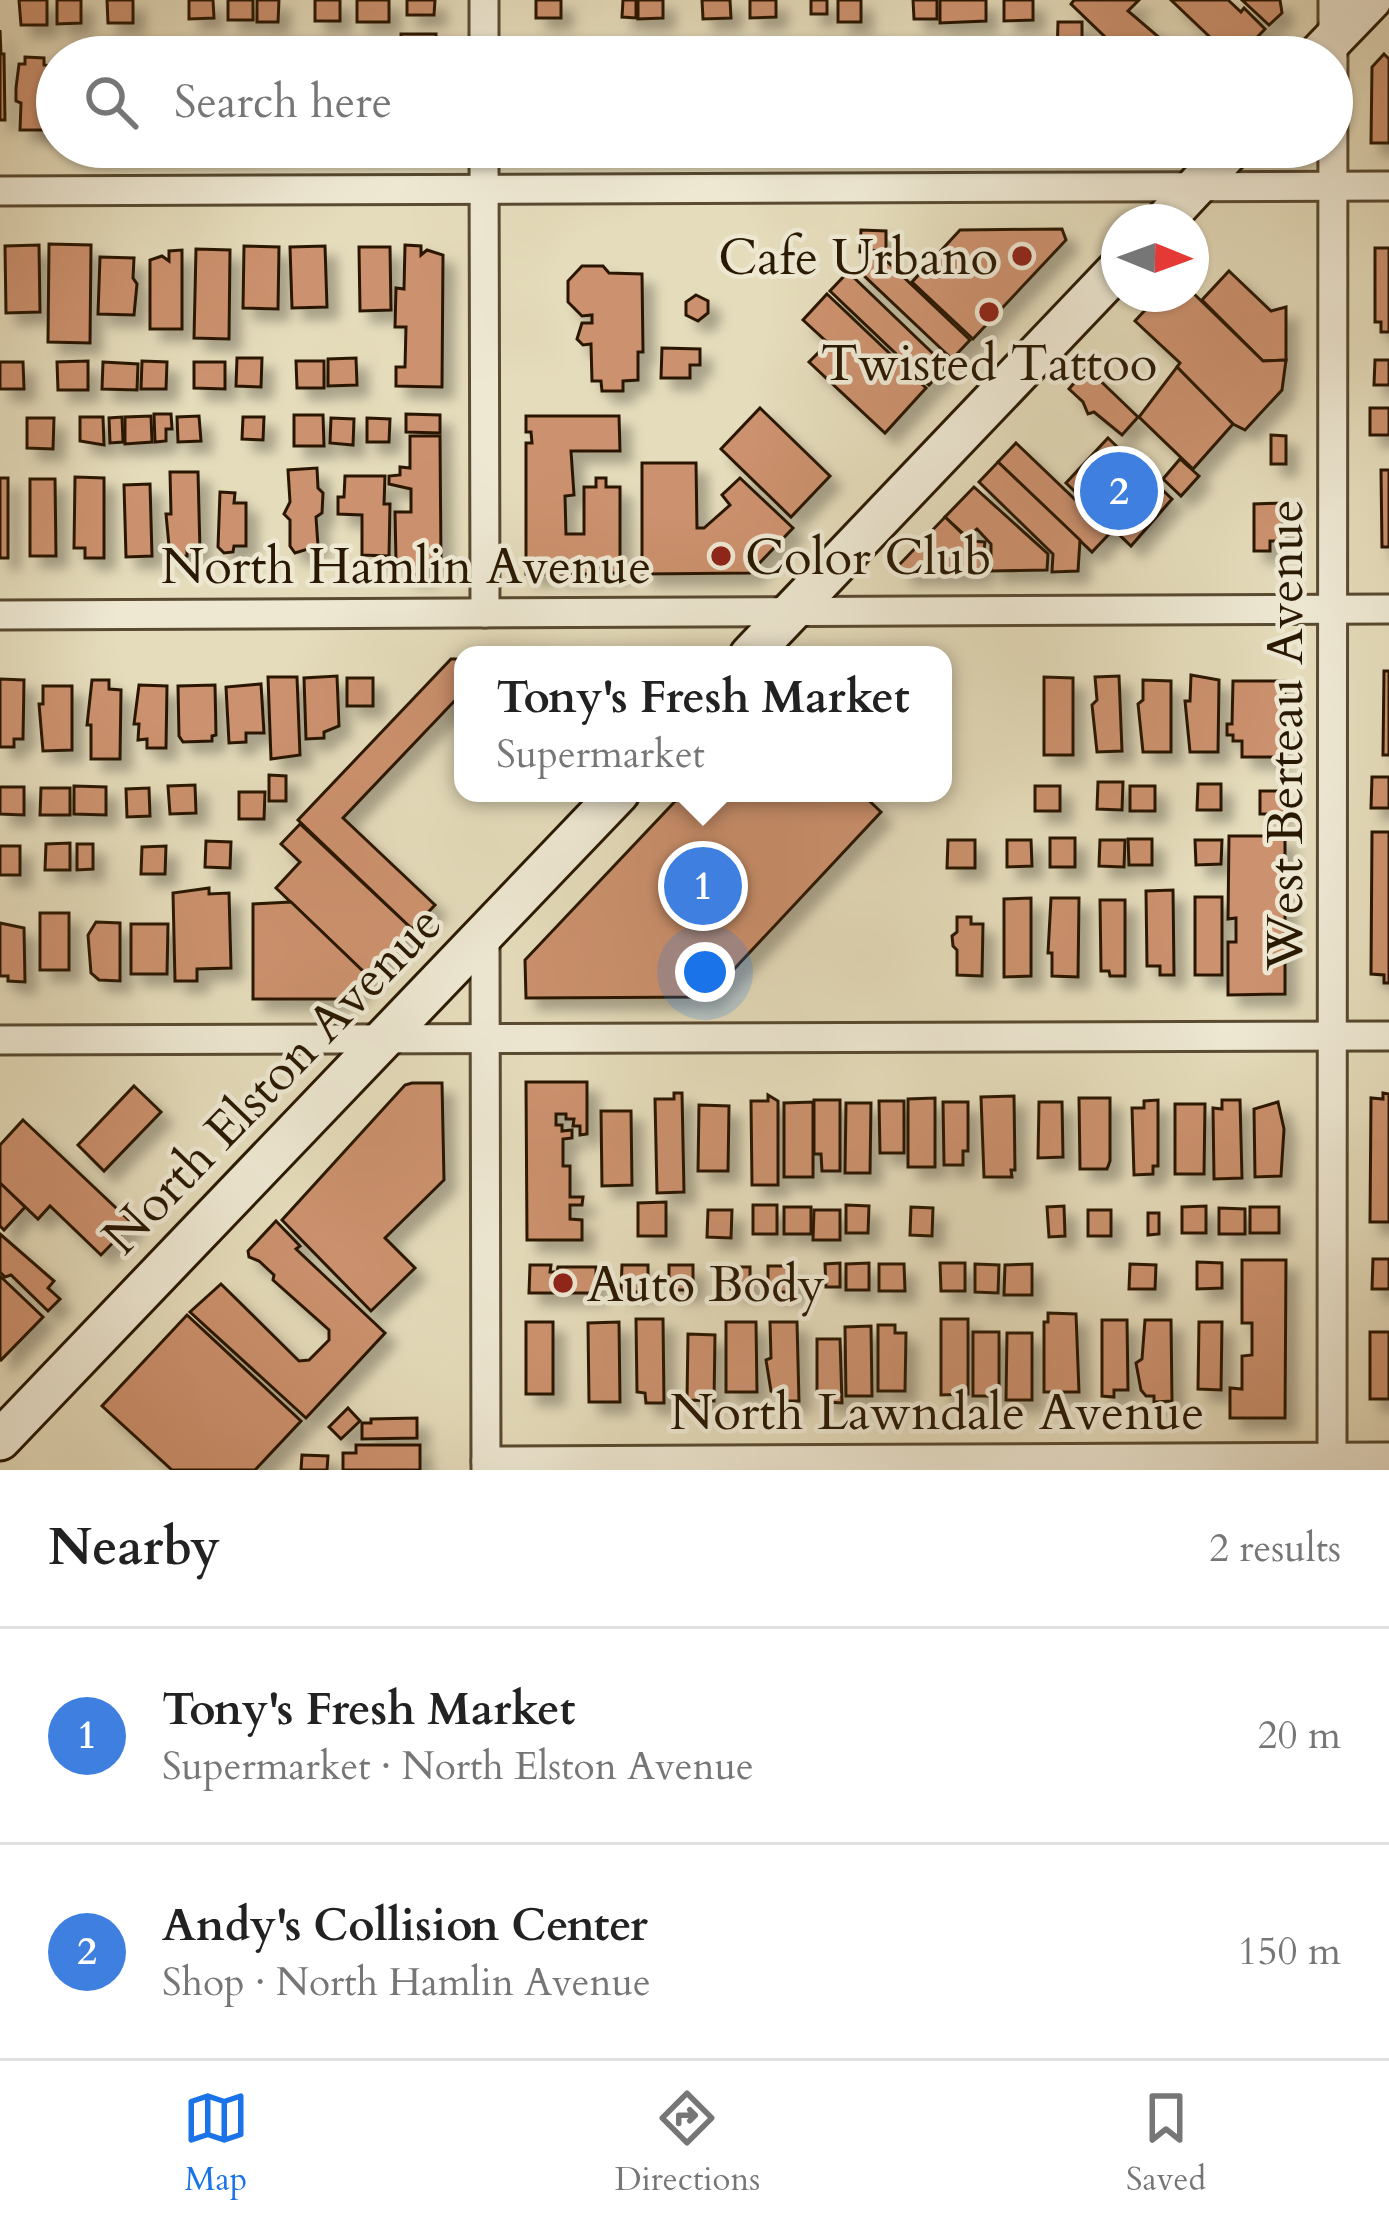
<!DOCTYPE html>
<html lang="en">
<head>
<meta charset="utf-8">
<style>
	:root { --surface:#fff; --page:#f2f2f2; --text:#222; --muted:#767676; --line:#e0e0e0; --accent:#1a73e8 }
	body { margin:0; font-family:Cardo,serif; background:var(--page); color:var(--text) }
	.compass { position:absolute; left:1101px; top:204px; width:108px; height:108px; border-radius:50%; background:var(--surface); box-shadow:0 3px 9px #0004; rotate:91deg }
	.you { position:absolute; left:705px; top:972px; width:42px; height:42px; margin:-30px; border:9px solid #fff; border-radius:50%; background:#1a73e8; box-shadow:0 0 0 18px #1a73e833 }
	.badge { display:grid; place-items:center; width:78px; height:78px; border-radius:50%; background:var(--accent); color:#fff; font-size:39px; font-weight:700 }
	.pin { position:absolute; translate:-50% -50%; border:6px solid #fff; box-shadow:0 3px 12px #0006 }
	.popup { position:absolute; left:454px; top:646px; width:498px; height:156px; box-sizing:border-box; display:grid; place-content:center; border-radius:24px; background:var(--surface); filter:drop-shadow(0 3px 9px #0005); font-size:39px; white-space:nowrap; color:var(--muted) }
	.popup b { font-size:45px; color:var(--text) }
	.popup::after { content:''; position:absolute; left:50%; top:100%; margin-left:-24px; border:24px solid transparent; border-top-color:var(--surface) }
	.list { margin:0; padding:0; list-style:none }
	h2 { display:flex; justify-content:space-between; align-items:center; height:156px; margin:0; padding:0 48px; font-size:51px }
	h2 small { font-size:39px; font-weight:400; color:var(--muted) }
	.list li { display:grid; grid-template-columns:78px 1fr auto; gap:36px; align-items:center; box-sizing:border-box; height:216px; padding:0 48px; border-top:3px solid var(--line) }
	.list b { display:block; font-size:45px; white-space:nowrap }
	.list p { margin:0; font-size:39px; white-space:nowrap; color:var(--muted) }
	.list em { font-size:39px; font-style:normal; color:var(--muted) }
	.icon { flex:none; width:66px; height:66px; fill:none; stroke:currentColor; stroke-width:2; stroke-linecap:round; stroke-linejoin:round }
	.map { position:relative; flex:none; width:1389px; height:1470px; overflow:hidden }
	.search { position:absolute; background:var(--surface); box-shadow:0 3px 9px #0004; left:36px; right:36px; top:36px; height:132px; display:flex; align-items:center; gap:30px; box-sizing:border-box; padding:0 42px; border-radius:66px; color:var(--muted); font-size:45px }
	.sheet { height:588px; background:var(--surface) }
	nav { display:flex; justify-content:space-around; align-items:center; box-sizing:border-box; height:168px; border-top:3px solid var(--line); background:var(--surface); font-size:33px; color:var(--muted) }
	nav a { display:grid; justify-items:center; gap:6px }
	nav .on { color:var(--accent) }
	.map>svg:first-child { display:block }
	.building { fill:#cc916e; stroke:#2a1902; stroke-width:3; filter:url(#shadow) }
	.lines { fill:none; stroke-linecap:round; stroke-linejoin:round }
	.minor-casing { stroke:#594a30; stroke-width:33 }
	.secondary-casing { stroke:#2a1902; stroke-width:45 }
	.minor { stroke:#eee8d3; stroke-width:27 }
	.secondary { stroke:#eee8d3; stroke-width:39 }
	.poi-dot { fill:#8f2418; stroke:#eee8d3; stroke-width:4.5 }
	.labels { text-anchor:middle; stroke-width:9; stroke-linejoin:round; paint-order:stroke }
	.poi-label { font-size:51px; fill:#2a1902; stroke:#eee8d3; text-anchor:start }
	.street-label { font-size:51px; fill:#2a1902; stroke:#eee8d3 }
</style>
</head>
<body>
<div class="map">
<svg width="1389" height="1470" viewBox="0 0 1389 1470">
	<defs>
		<filter id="shadow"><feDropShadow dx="11" dy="11" stdDeviation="6" flood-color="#0004"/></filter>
	</defs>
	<rect width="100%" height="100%" fill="#e5dcbb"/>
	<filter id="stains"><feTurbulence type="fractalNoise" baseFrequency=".00167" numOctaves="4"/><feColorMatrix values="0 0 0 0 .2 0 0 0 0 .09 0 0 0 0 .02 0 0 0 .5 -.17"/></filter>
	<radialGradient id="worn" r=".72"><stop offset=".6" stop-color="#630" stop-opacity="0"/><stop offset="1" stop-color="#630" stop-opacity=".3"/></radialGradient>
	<g class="building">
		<path d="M19 0H47V25H21Z"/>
		<path d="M57 0H81V23L57 24Z"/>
		<path d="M107 0H133V23H108Z"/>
		<path d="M189 0H213L214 18 189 19Z"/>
		<rect x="228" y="0" width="25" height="20"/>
		<path d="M257 0H279L278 22H257Z"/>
		<rect x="315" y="0" width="25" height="21"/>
		<rect x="357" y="0" width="32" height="22"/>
		<path d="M407 0H435L434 15H407Z"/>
		<rect x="536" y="0" width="25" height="18"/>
		<path d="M623 0H636V18L622 17Z"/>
		<path d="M638 0H663V18L638 19Z"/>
		<path d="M702 0H730L731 18 703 19Z"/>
		<path d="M750 0H776V17L750 18Z"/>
		<rect x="811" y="0" width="16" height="14"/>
		<rect x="838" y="0" width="23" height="22"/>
		<path d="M913 0H937V19H914Z"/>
		<path d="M940 0H986V21L940 23Z"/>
		<path d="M1004 0H1033V20L1004 21Z"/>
		<path d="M1074 0H1139L1128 11 1182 57H1126L1071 4Z"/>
		<path d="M1171 0H1228L1241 12 1244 8 1265 29 1238 57H1231Z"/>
		<path d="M1242 0H1280L1282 13 1269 25Z"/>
		<path d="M1058 22H1082V57H1057Z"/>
		<path d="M0 30 1 54H4L5 120H0Z"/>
		<path d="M401 34H436L435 57H401Z"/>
		<path d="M251 44V57H219V45Z"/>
		<path d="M1384 54 1389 59V143H1371L1372 67Z"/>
		<path d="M25 57 44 58V65L52 66V130H20L21 103 16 101V88L19 64H25Z"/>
		<path d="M1062 229 1066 240 973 339 912 282 960 230Z"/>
		<path d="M861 230 886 231V253L876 251 970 340 952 359 858 270 872 253 860 252Z"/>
		<path d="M49 244 91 245 90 343 48 342Z"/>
		<path d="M39 245 40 312 6 313 5 246Z"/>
		<path d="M405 245 421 246V255L427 250 443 255 442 387 396 386V367H405L406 327H395L396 288 404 289Z"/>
		<path d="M244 246 279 247 278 309 243 308Z"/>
		<path d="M325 246 327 307 292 308 290 247Z"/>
		<path d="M359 247H390L391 310 360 311Z"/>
		<path d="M1375 248H1389V332H1381V322H1375Z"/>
		<path d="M196 249 230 250 229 339 194 338Z"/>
		<path d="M182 250V329H150V260L162 256 169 261V251Z"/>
		<path d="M100 257 134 258 133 278 137 284 134 315 98 314Z"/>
		<path d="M582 266H603L609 273 642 274 643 352H638V380L623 381V391H602L601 381H592L591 344 583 345 577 339 582 323H592V315L582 316 568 302V281Z"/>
		<path d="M1229 271 1271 311 1286 307V360L1263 361 1202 300Z"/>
		<path d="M848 272 946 366 929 385 830 291Z"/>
		<path d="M1191 291 1263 361 1286 360 1282 390 1245 430 1233 424 1177 367 1180 363 1135 321 1160 294H1191Z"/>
		<path d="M827 294 926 388 885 433 809 362 828 343 803 320Z"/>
		<path d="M696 295 708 301V313L698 321 686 315V302Z"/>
		<path d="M662 348 700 349V365H690V378H661Z"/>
		<path d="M237 358H262L261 387 236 386Z"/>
		<path d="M356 358 357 385 328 386V359Z"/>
		<path d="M1375 360H1389V385H1374Z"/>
		<path d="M88 361V390H58L57 362Z"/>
		<path d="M142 361 167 362 166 389H141Z"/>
		<path d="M296 361H324V388H297Z"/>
		<path d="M0 362H23L24 389H0Z"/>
		<path d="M103 362 138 364 137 390 102 389Z"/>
		<path d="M194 362H225V389L194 388Z"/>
		<path d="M1177 367 1233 424 1193 469 1139 417Z"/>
		<path d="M1087 368 1138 417 1122 435 1094 412 1088 414 1083 402 1069 389Z"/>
		<path d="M760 408 830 476 791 517 721 449Z"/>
		<rect x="1370" y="408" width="19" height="27"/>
		<path d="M154 414H171L172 429H166V441L155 442Z"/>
		<path d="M406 414 440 415V433L406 432Z"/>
		<path d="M294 415H323L324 446H294Z"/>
		<path d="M151 416 152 442 125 444V417Z"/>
		<path d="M199 416 201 441 178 442 177 417Z"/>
		<path d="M526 416H619L620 451H571L574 495 565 496 566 534H584V487H596V478H606V487H620V573H602V568H592L591 574H555V568H545V574H526V443H532L531 432H526Z"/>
		<path d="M80 417H103L104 445 80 441Z"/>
		<path d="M122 417 123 442 110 443 109 418Z"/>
		<path d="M243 417H264L263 440 242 439Z"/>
		<path d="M27 418H54L53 449 27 448Z"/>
		<path d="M331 418 354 419 353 445 330 443Z"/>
		<path d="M367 418 390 419 389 442H367Z"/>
		<path d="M1271 435 1286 436V464H1271Z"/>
		<path d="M410 436H440L441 561H424L425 574H406L405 561H396L395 512H411V489L389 484V476L400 475V467L410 468Z"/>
		<path d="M1108 438 1172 499 1131 546 1066 483Z"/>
		<path d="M1016 443 1110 533 1092 552 998 462Z"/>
		<path d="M1180 459 1199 476 1181 496 1163 479Z"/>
		<path d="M998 462 1080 540 1078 571 1052 572 1053 554 979 482Z"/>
		<path d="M642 463H696L697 528H704L730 505 722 495 740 478 793 528 750 573 642 574Z"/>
		<path d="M317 468 318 488 323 493 322 513 316 517 318 546 295 553 290 546V520L284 514 290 502 288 470Z"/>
		<path d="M1381 470H1389V547H1382Z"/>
		<path d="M170 472H198L200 551H187V556L170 557 166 514H171Z"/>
		<path d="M345 476H385L384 504H390L389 556 362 555V515L338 514V497H344Z"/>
		<path d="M75 477 104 478V558H85V548H74Z"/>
		<rect x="0" y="478" width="8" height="80"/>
		<path d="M30 479H55L56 556H30Z"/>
		<path d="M150 484 152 556 126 557 124 485Z"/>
		<path d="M974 487 1048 554 1047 570 991 571V544L977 529 967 537 945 517Z"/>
		<path d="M220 492 235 493 234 503H246V546H234L233 552 224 553 218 547Z"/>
		<path d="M1283 503V541H1270V551H1254V504Z"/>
		<path d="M945 517 970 541 985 542 981 573H902L899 565Z"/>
		<path d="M451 659H463V692L343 818 435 905 412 929 298 820Z"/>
		<path d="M1384 671H1389V755H1383Z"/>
		<path d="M1191 675 1219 680 1218 752H1190L1185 701H1190Z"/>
		<path d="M337 676 339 726 324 732V738L306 739 304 678Z"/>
		<path d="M1119 676 1122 751 1097 752 1092 705 1097 700 1095 677Z"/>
		<path d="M268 677H297L300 755 271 759Z"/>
		<path d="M1044 677 1073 678V755H1044Z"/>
		<rect x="347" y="678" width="26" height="28"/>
		<path d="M0 679 24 680 23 739H14V747H0Z"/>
		<path d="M92 680H109V689L121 690 120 759H91V725H87Z"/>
		<path d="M1143 680 1171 681V752H1143L1138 704 1143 700Z"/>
		<path d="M1233 681H1285L1284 757H1242V741H1233V735H1227V724H1232Z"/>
		<path d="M261 684 264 733H246V742L229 743 226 687Z"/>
		<path d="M139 685 167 686 166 748H147V739L138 740 139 724H134Z"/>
		<path d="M215 685 216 735 212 736V741L183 742 179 736 178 686Z"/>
		<path d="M43 686H72V750L43 751 39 704H43Z"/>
		<path d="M269 775 286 776V801H269Z"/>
		<path d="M1372 777H1389V808H1371Z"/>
		<path d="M1098 782H1123L1122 810 1097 809Z"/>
		<path d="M1198 784H1221V810H1197Z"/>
		<path d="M195 785 196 813 170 814 168 786Z"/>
		<path d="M74 786 106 787V815L74 814Z"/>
		<rect x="1035" y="786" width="25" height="25"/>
		<rect x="1130" y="786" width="25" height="25"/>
		<path d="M0 787H24V815L0 814Z"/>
		<path d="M41 788H70V815H40Z"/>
		<path d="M149 788 150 816 127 817 126 789Z"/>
		<rect x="1260" y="791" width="24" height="23"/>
		<path d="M239 792H265L264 819H239Z"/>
		<path d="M683 793H861L881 812 708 997 526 998 525 960Z"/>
		<path d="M300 824 412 929 368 976 276 888 300 862 281 844Z"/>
		<path d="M1372 832H1389V983H1384V975L1371 974Z"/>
		<path d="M1229 836H1285V994L1228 995V942H1236V918L1228 919Z"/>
		<rect x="1050" y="838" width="25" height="29"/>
		<path d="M1128 839H1152V865H1129Z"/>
		<path d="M948 840H975V868H947Z"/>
		<path d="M1007 840H1031L1032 866 1007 867Z"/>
		<path d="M1100 840H1125L1124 867 1099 866Z"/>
		<path d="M1195 840H1222L1221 864 1196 865Z"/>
		<path d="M206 841 231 842 230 868 205 867Z"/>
		<path d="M70 843V870H45L46 844Z"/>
		<path d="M77 844H93V869L77 870Z"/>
		<rect x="0" y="846" width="20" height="29"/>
		<path d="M166 846 165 874H141L142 847Z"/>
		<path d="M209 888V894L229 893 231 968 197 969V981H175L173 893Z"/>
		<path d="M1173 890 1174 975H1160V966H1147L1146 891Z"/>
		<rect x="1195" y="897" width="27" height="78"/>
		<path d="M1031 898V976L1004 977V899Z"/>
		<path d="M1051 898H1079L1078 977 1052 976V953H1048Z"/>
		<path d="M1100 900H1125V976H1110L1109 971H1101Z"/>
		<path d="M291 902 368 976 350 995 342 999H253V904Z"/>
		<rect x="40" y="913" width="29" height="57"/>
		<path d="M957 917H971V924H983L982 976 957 975V950L953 946 952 936 957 932Z"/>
		<path d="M96 922 120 923V981L99 980 91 973 88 935Z"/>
		<path d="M0 923 24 928 25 982 8 981V976H0Z"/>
		<path d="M131 924H168L167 974H131Z"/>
		<path d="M526 1082H587V1134L580 1135V1126H573L574 1119H566V1114H556V1125H562V1131L572 1130V1138L563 1139V1166H570V1197H583L582 1205H570V1219L582 1220V1240H527Z"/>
		<path d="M412 1083H442L444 1180 385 1238 415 1268 371 1311 282 1220 405 1085Z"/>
		<path d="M134 1086 161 1112 104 1171 78 1145Z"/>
		<path d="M674 1093H682L684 1192 657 1193 655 1099H674Z"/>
		<path d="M1383 1093 1389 1094V1222H1370L1371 1098 1383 1099Z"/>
		<path d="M768 1095 778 1101V1185H752L751 1101H768Z"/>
		<path d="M1014 1096 1015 1170H1011L1012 1177H984L981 1097Z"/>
		<path d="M935 1098V1167H908V1099Z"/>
		<path d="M1079 1098H1110V1161L1107 1169H1080Z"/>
		<path d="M814 1100H840V1171H822L821 1154H814Z"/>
		<path d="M1158 1100V1166H1153V1174L1134 1175 1132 1108H1144V1101Z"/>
		<path d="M1222 1100H1240L1242 1178 1214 1179 1213 1108 1222 1109Z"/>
		<path d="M879 1101H904V1153H880Z"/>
		<path d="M813 1102V1177H784V1103Z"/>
		<path d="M943 1102H968V1151H963V1165H944Z"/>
		<path d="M1039 1102H1062L1063 1157 1038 1158Z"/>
		<path d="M1278 1102 1284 1129 1281 1176 1255 1177 1254 1109Z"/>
		<path d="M846 1103H871L870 1173H845Z"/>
		<path d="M1175 1104H1205L1204 1174H1175Z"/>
		<path d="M699 1105 729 1106 728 1171H698Z"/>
		<path d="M601 1111H631L632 1185 602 1186Z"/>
		<path d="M23 1120 132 1223 101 1255 50 1206 38 1219 0 1183V1145Z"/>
		<path d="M0 1183 25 1207 4 1230 0 1226Z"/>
		<path d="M666 1202V1236H638V1203Z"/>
		<rect x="753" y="1205" width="24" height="29"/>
		<path d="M846 1205 869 1206 868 1233H846Z"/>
		<path d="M1064 1206 1065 1236 1049 1237 1047 1207Z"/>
		<path d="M1206 1206V1233H1182V1207Z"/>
		<rect x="784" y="1207" width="27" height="27"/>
		<path d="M911 1207 933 1208 932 1236 910 1235Z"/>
		<rect x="1250" y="1207" width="29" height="26"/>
		<path d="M1219 1208 1245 1209V1234H1219Z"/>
		<path d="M708 1210H732L731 1238 707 1237Z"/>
		<path d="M814 1210H840V1240H813Z"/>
		<rect x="1088" y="1210" width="23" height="26"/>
		<path d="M1148 1213H1159V1234L1148 1235Z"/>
		<path d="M276 1221 300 1246 296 1249 385 1333 306 1418 190 1312 221 1284 299 1361 309 1360 329 1340V1330L273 1280 274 1275 259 1261 249 1257 248 1251Z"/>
		<path d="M0 1234 54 1281 48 1288 60 1299 48 1311 11 1275 5 1277 0 1272Z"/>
		<path d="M1373 1259H1389V1289H1372Z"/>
		<path d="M1242 1260H1286L1285 1418H1230V1388L1242 1389V1356L1252 1355V1323H1242Z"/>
		<path d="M1197 1262 1222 1263V1288L1197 1289Z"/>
		<path d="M840 1263V1287H826L825 1264Z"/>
		<path d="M869 1263V1290H846V1264Z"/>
		<path d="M940 1263H965V1291H941Z"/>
		<path d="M879 1264H904L905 1291H879Z"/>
		<path d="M975 1264 999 1265 998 1293 975 1292Z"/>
		<path d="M1032 1264V1295H1004L1005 1265Z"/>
		<path d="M1130 1264 1156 1265 1155 1289H1129Z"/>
		<path d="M530 1265H551L550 1272H557L558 1267H596V1293H529Z"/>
		<path d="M622 1265H648V1292H621Z"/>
		<rect x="669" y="1265" width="24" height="25"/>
		<rect x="768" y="1266" width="26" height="26"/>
		<rect x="731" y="1267" width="19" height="22"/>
		<path d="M0 1276 43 1317 1 1360 0 1359Z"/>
		<path d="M1048 1313 1076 1314 1079 1392H1044V1322H1048Z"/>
		<path d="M187 1315 301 1421 255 1470H172L102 1406Z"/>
		<path d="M636 1319H663L664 1403H646L645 1393 637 1392Z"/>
		<path d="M941 1319H968V1394L941 1395Z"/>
		<path d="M1102 1320H1127L1128 1390H1114V1397L1102 1396Z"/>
		<path d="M1145 1320H1171L1172 1401 1154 1402V1396H1146L1141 1390 1136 1363 1142 1359Z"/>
		<rect x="526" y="1322" width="27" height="72"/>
		<path d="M619 1322 620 1402H589L588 1323Z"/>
		<path d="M726 1322H756L757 1392H726Z"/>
		<path d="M770 1322H797L799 1401H783V1395L771 1391 766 1360 771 1358Z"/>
		<path d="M1199 1322H1222L1221 1390 1198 1389Z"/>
		<path d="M878 1325H895V1333H906L905 1391H878Z"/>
		<path d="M871 1326 872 1396H846L845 1327Z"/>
		<rect x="973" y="1332" width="26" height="64"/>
		<rect x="1370" y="1332" width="19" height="67"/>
		<path d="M1007 1333H1032V1400H1006Z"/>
		<path d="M688 1334 715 1335 714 1401 687 1400Z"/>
		<path d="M817 1339H840L842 1403 827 1402V1396H817Z"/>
		<path d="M348 1408 360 1421 341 1439 329 1427Z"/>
		<path d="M417 1418V1438L362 1439V1423H371V1419Z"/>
		<path d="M356 1445H420V1470H343V1453H356Z"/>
		<path d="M302 1455 328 1456 327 1470H301Z"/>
	</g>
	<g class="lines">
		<g class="minor-casing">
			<g id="minor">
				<path d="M484 0V57"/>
				<path d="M484 147 485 613"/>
				<path d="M0 191 1389 186"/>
				<path d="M0 615 1389 609"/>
				<path d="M485 933 486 1470"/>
				<path d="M0 1040 1389 1036"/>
				<path d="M486 1461 1389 1457"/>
				<path d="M1332 1470 1333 0"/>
			</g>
		</g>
		<g class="secondary-casing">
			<g id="secondary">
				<path d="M1316 57 1371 0"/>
				<path d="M1163 222 1233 147"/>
				<path d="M750 655 1119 268"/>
				<path d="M0 1440 619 793"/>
			</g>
		</g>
		<use href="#minor" class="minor"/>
		<use href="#secondary" class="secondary"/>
	</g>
	<g class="poi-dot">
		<circle cx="1022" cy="256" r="12"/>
		<circle cx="989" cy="312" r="12"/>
		<circle cx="721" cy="556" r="12"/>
		<circle cx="563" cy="1283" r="12"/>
	</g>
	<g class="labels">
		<g class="poi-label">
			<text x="998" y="274" text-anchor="end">Cafe Urbano</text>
			<text x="989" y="380" text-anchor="middle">Twisted Tattoo</text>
			<text x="745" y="574">Color Club</text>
			<text x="587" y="1301">Auto Body</text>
		</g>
		<g class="street-label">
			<text x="406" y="583">North Hamlin Avenue</text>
			<text transform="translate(1284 735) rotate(-90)" y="18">West Berteau Avenue</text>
			<text transform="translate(271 1079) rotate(-46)" y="18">North Elston Avenue</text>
			<text x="937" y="1429">North Lawndale Avenue</text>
		</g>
	</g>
	<rect width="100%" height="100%" filter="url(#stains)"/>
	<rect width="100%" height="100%" fill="url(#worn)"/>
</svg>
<svg class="compass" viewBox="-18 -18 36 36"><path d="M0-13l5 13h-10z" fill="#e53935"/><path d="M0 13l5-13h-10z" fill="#767676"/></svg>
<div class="you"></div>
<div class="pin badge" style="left:703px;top:886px;background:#3f7fe0">1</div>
<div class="popup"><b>Tony's Fresh Market</b>Supermarket</div>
<div class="pin badge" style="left:1119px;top:491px;background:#3f7fe0">2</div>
<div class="search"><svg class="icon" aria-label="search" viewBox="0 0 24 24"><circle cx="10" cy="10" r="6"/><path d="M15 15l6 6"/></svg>Search here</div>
</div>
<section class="sheet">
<h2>Nearby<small>2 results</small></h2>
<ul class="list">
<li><span class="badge" style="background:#3f7fe0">1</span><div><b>Tony's Fresh Market</b><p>Supermarket · North Elston Avenue</p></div><em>20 m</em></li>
<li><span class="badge" style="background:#3f7fe0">2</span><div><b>Andy's Collision Center</b><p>Shop · North Hamlin Avenue</p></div><em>150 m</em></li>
</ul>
</section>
<nav>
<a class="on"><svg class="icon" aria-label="map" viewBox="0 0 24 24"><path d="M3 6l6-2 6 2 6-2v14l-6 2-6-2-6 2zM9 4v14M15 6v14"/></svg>Map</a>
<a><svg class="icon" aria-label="directions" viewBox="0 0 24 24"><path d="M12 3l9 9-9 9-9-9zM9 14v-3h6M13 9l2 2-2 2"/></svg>Directions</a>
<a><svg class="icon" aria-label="saved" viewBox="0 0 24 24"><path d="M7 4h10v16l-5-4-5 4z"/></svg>Saved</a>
</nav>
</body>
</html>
